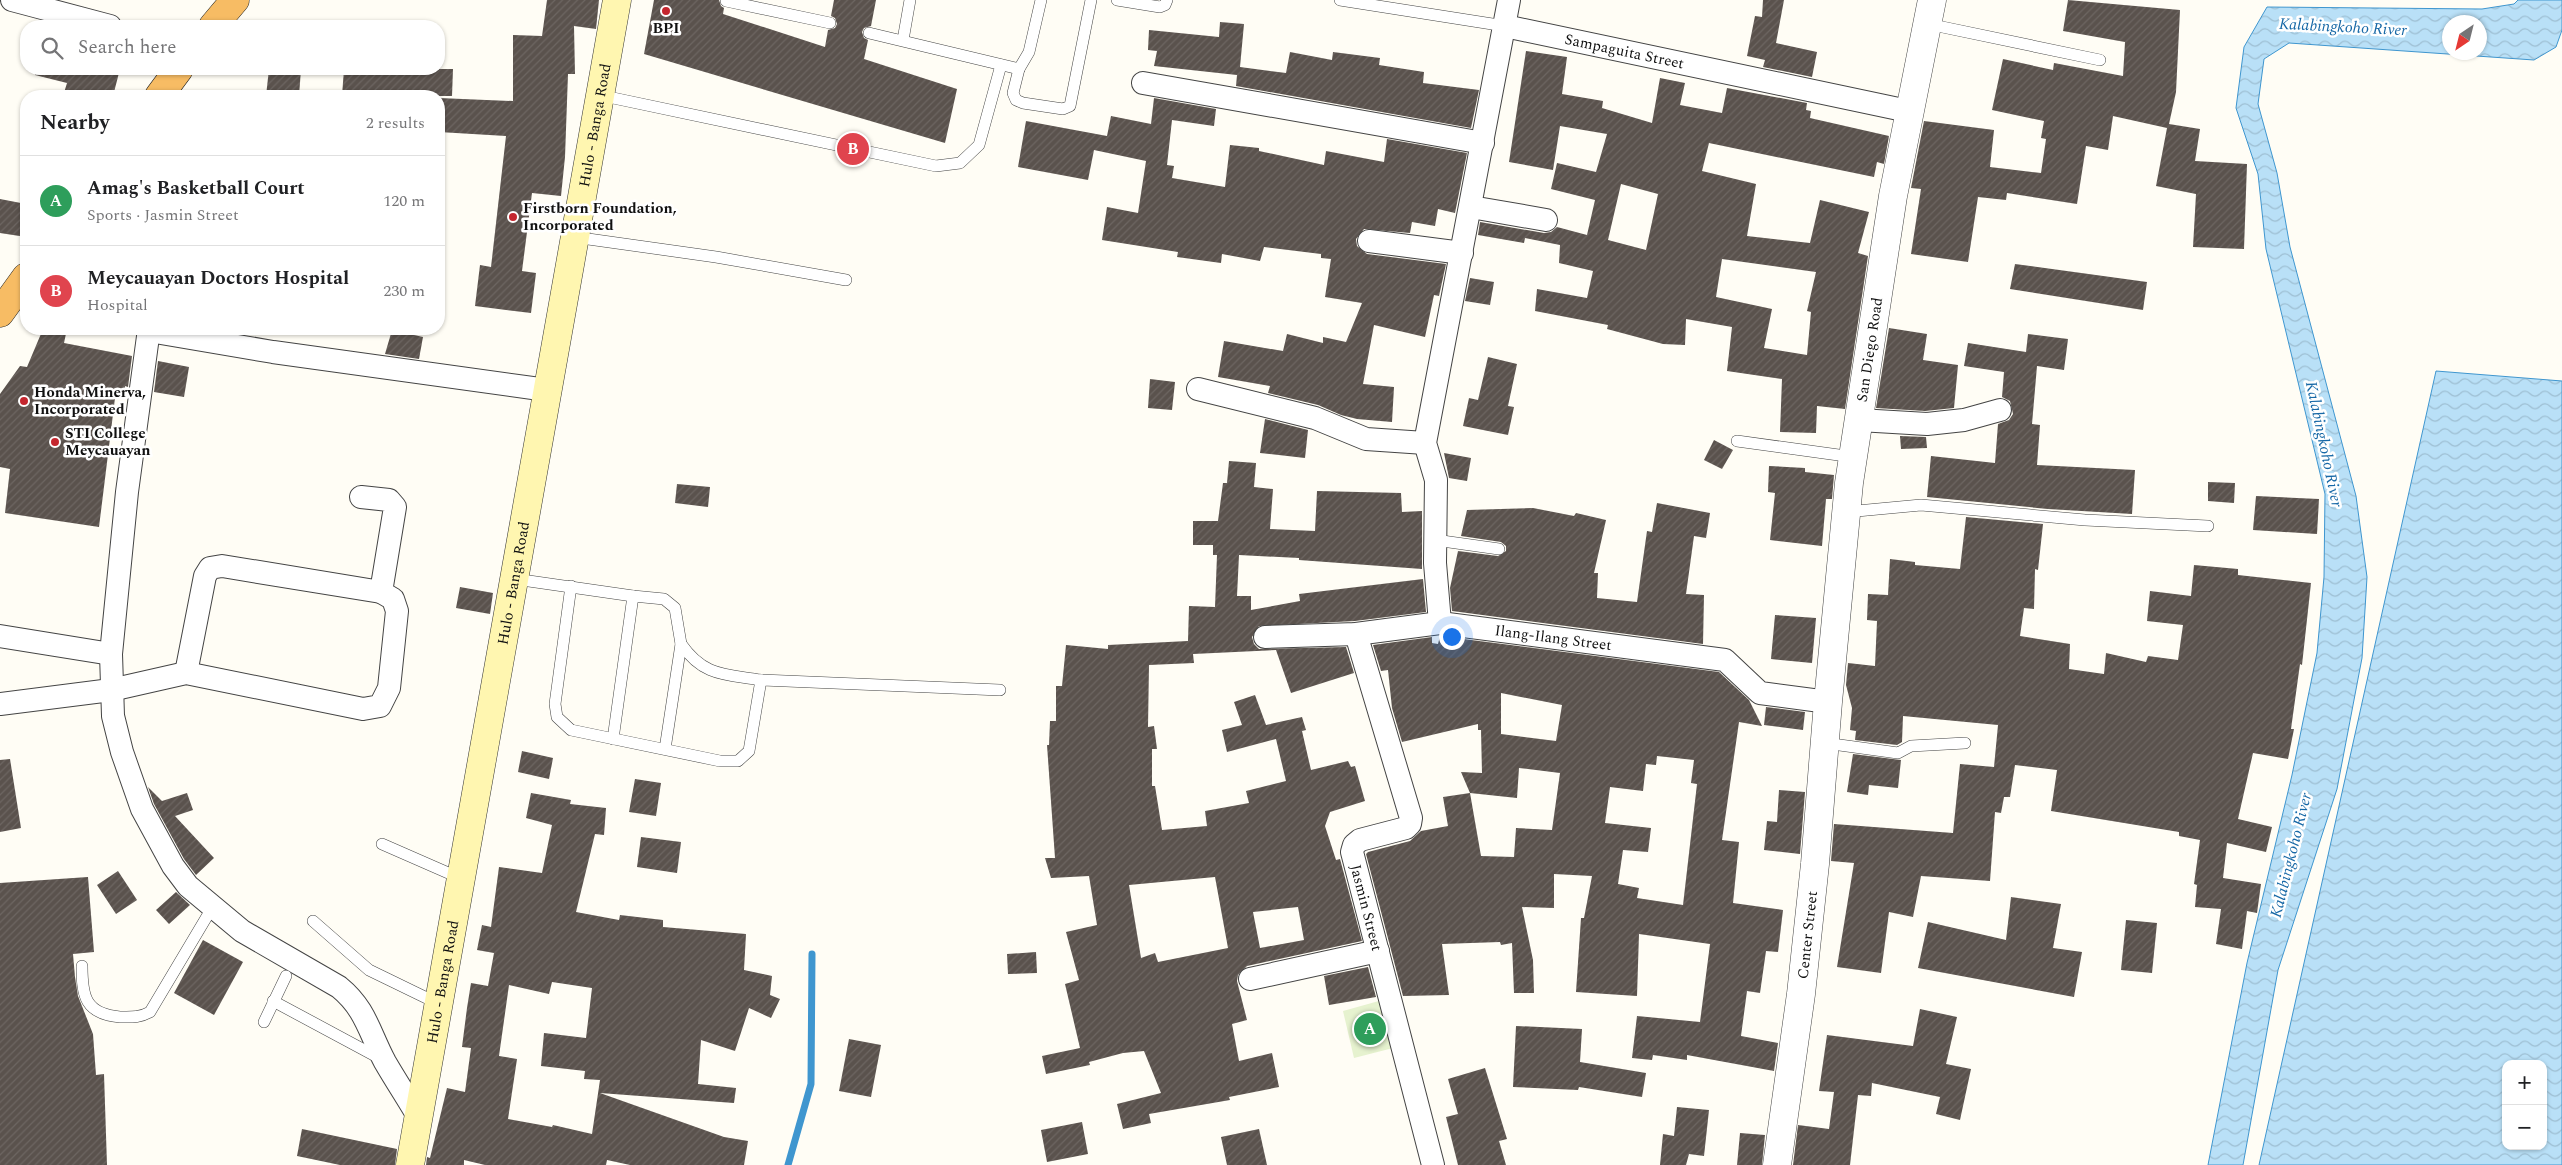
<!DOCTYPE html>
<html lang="en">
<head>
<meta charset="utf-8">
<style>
	:root { --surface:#fff; --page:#f2f2f2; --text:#202124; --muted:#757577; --line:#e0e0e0; --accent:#0b8043 }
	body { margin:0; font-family:Spectral,serif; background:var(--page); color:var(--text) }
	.controls { position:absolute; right:15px; bottom:15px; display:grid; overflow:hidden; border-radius:10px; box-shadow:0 1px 4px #0004 }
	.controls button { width:45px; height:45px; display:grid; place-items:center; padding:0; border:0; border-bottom:1px solid var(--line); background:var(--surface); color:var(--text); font:25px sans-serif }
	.compass { position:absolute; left:2442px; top:15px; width:45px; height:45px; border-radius:50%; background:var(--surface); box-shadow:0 1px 4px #0004; rotate:215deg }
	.you { position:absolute; left:1451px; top:636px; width:18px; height:18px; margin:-12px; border:4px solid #fff; border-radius:50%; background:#1a73e8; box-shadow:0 0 0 8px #1a73e833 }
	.badge { display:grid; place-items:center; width:32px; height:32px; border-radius:50%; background:var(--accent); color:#fff; font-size:16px; font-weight:700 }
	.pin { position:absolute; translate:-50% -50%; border:2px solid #fff; box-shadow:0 1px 5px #0006 }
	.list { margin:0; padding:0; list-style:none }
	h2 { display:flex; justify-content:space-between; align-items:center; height:65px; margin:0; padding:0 20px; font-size:21px }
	h2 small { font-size:16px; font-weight:400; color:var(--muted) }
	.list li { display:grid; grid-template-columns:32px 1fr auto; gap:15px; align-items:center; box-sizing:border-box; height:90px; padding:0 20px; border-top:1px solid var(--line) }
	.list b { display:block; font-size:19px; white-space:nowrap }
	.list p { margin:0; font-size:16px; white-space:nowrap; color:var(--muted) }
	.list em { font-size:16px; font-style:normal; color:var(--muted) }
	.icon { flex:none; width:28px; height:28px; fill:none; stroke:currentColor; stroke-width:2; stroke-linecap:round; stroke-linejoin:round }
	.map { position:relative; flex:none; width:2562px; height:1165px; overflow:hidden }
	.search { position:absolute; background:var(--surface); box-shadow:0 1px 4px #0004; left:20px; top:20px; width:425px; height:55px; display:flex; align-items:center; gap:12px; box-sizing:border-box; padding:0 18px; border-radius:20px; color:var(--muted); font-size:19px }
	.panel { position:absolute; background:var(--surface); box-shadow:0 1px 4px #0004; left:20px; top:90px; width:425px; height:245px; border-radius:20px }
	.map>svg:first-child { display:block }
	.pitch { fill:#e6f2cf }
	.water { fill:url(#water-waves); stroke:#3f96cf; fill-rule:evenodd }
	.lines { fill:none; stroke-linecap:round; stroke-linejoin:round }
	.stream { stroke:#3f96cf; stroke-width:7 }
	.building { fill:url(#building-hatch); fill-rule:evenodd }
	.service-casing { stroke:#444; stroke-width:12 }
	.minor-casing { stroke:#444; stroke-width:24 }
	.tertiary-casing { stroke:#444; stroke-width:29 }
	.secondary-casing { stroke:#333; stroke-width:29 }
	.trunk-casing { stroke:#222; stroke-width:29 }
	.service { stroke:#fff; stroke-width:11 }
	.minor { stroke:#fff; stroke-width:22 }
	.tertiary { stroke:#fff; stroke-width:28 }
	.secondary { stroke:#fff6b0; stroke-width:28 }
	.trunk { stroke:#f7bc64; stroke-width:28 }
	.poi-dot { fill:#c4262e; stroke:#fff; stroke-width:2 }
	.labels { text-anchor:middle; stroke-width:5; stroke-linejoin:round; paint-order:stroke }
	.poi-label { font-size:15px; font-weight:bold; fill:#111; stroke:#fff; text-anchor:start }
	.street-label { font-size:15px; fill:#111; stroke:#fff }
	.water-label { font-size:16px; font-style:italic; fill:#1768a6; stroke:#fff }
</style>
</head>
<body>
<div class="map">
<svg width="2562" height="1165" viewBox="0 0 2562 1165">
	<defs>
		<pattern id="water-waves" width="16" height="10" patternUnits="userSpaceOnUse" patternTransform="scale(1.25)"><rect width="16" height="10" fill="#b9e0f7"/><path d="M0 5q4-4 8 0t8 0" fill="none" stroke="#9ebfd3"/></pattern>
		<pattern id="building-hatch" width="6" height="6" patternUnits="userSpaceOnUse" patternTransform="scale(1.25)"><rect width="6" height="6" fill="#5a524d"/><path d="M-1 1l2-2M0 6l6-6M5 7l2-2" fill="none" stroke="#6d6662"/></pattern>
	</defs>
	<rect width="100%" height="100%" fill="#fffdf5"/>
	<path class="pitch" d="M1386 999 1397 1047 1354 1058 1343 1011Z"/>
	<g class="water">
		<path d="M2518 0H2562V30L2556 47 2534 60 2289 43 2264 59 2258 104 2277 173 2290 247 2356 496 2367 577 2362 658 2337 789 2278 970 2243 1165H2208L2247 963 2292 775 2317 653 2324 577 2325 494 2266 249 2258 174 2236 108 2244 47 2267 7 2482 9 2514 4ZM2450 22H2480V52H2450Z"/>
		<path d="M2436 371 2562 381V1165H2259ZM2506 1064H2543V1146H2506Z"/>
	</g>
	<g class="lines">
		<path class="stream" d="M788 1165 811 1084 812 954"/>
	</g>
	<g class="building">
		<path d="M547 0H599L596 29 574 26 575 74H568L565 157 561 196 532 193 522 271 536 273 531 313 475 306 480 265 491 267 506 136 439 132V98L513 101V35L542 36Z"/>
		<path d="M654 0H719L721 6 724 8 723 14 825 47 828 30 835 28 837 24 835 18 831 16 834 0H876L871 26 864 28 862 32 864 38 868 40 864 59 957 89 945 143 644 54Z"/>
		<path d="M1763 0H1784L1776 43 1817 52 1812 77 1763 67 1765 60 1747 56 1755 16 1762 17Z"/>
		<path d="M2068 0 2180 10 2176 92 2169 124 2200 129 2195 161 2247 164 2244 249 2193 247 2196 194 2156 186 2167 128 2113 116 2108 150 2086 146 2077 204 2007 193 2006 200 1978 197 1968 262 1911 254 1921 189 1911 188 1924 121 1994 130 1990 167 2041 173 2046 139 2041 138 2044 121 1992 110 2003 59 2053 70 2054 63 2123 76 2125 42 2063 31Z"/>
		<path d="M1220 22 1244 24 1240 67 1286 73 1290 52 1332 60 1333 52 1380 58 1379 65 1424 72 1423 83 1479 90 1471 128 1236 86 1237 75 1154 66 1157 51 1148 50 1149 30 1219 37Z"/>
		<path d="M1526 51 1567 57 1562 94 1603 101 1602 108 1652 123 1660 78 1685 83 1680 105 1722 113 1727 88 1807 103 1806 110 1811 111 1810 118 1889 136 1884 164 1877 162 1874 177 1709 143 1702 171 1756 184 1747 236 1810 243 1820 200 1869 212 1858 253 1868 256 1845 409 1817 406 1816 433 1780 432 1782 379 1727 371 1732 327 1686 319 1685 345 1663 344 1607 329 1608 325 1535 311 1537 289 1587 298 1593 271 1559 263 1560 245 1525 238 1524 243 1478 235 1480 222 1544 233 1551 232 1557 227 1587 235 1595 200 1551 189 1557 163 1596 172 1607 134 1560 126 1553 170 1509 162ZM1621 184 1658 194 1646 250 1608 240ZM1722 259 1816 272 1807 311 1811 312 1807 355 1764 348 1772 309 1716 297Z"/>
		<path d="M36 69H120L113 96H63L67 83 35 75Z"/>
		<path d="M269 69H301L299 96H266Z"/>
		<path d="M344 69H453L452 96H342Z"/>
		<path d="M1154 98 1216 109 1214 126 1172 120 1167 165 1174 166 1172 178 1225 187 1230 145 1259 148V151L1324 165 1326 151 1384 162 1387 139 1467 153 1455 213 1438 209 1435 226 1412 222 1410 233 1364 229 1356 239 1357 246 1367 254 1446 264 1439 296 1434 295 1425 337 1374 325 1363 384 1394 387 1392 422 1357 419 1341 415 1318 405 1268 393 1270 386 1218 377 1224 341 1283 351 1287 334 1323 343V337L1346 342 1362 303 1325 297 1331 259 1321 258V254L1264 247 1260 261 1222 254 1221 263 1177 257 1178 252 1102 240 1107 207 1138 213 1146 161 1094 150 1088 180 1018 167 1026 121 1107 136 1111 116 1151 124Z"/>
		<path d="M0 199 26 204V237L0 233Z"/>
		<path d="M2015 264 2147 282 2143 310 2010 289Z"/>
		<path d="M1470 278 1494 282 1490 305 1465 301Z"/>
		<path d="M1889 328 1927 334 1923 360 1958 365 1954 408 1925 411 1876 408Z"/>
		<path d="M43 329H67L64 343 132 356 128 387 125 386V391L116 390 99 527 5 513 10 469 0 467V394L20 366 27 367Z"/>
		<path d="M392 330 423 337 419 359 385 354Z"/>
		<path d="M2028 334 2068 339 2064 370 2037 366 2032 424 2040 425 2037 465 2135 470 2132 514 2048 509 1927 497 1931 456 1995 463 1998 424 2009 420 2013 414 2010 401 2002 397 2004 372 1964 366 1968 343 2026 352Z"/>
		<path d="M1488 357 1517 364 1508 406 1514 407 1508 435 1463 426 1469 398 1478 400Z"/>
		<path d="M158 361 189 367 184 397 154 392Z"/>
		<path d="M1150 379 1175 382 1172 410 1148 408Z"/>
		<path d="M1265 419 1308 430 1305 458 1260 453Z"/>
		<path d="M1900 436 1926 437 1927 448 1901 449Z"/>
		<path d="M1714 440 1733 450 1722 469 1704 460Z"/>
		<path d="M1444 453 1471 458 1467 481 1449 478Z"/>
		<path d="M1229 461 1256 463 1254 487 1273 489 1270 529 1315 531 1317 491 1401 493 1402 512 1422 511V569L1299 560V558L1239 555 1237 596H1251V610L1300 601 1299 594 1423 579 1426 612 1355 621 1259 626 1252 637 1254 644 1259 649 1346 647 1354 673 1291 693 1276 650 1193 654 1194 663 1149 665 1148 727 1154 726 1157 749H1152V786H1155L1162 830 1207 826 1205 811 1249 803 1246 791 1286 781 1276 739 1227 752 1222 730 1242 725 1234 702 1255 695 1266 725 1302 717 1306 730 1302 731 1311 770 1348 761 1351 767 1355 766 1365 801 1330 812 1325 826 1336 860 1340 859 1362 941 1247 966 1238 975 1237 981 1247 1020 1232 1024 1239 1061 1272 1053 1279 1087 1229 1097 1230 1100 1149 1114 1151 1123 1123 1129 1117 1104 1161 1093 1144 1051 1123 1053 1089 1062 1090 1065 1046 1074 1042 1056 1080 1048 1065 984 1079 980 1066 932 1097 925 1089 876 1051 878 1045 858H1055L1047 745H1049L1050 721H1056V686H1062L1066 645 1108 649V645L1188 641 1189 606 1215 607 1217 555H1213V545H1193V521H1218L1223 483H1227ZM1215 877 1228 948 1158 962 1155 953 1141 958 1129 885ZM1298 907 1304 940 1260 948 1253 912Z"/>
		<path d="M1769 466 1805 468V472L1834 475 1832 499H1826L1822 546 1770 540 1775 493 1768 492Z"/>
		<path d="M2208 482 2235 483 2234 503 2208 501Z"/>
		<path d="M677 484 710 487 708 507 675 503Z"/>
		<path d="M2256 496 2319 499 2317 534 2253 530Z"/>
		<path d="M1657 503 1710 513 1706 538 1694 536 1686 594 1704 595 1703 644 1452 611 1450 588 1458 551 1498 556 1506 551V546L1501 542 1461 536 1467 510 1533 508 1574 516 1576 513 1606 520 1594 573H1598L1597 598 1637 602 1647 531 1652 532Z"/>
		<path d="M1966 517 2043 524 2038 570 2035 569 2034 609 2024 608 2020 636 2070 644 2069 669 2104 674 2106 653 2146 662 2148 656 2178 660 2183 625 2147 621 2150 591 2191 596 2194 565 2238 569V575L2311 583 2302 665 2300 664 2291 729H2294L2288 759 2253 753 2238 819 2272 827 2266 852 2227 843 2223 878 2261 884 2257 913 2247 911 2242 949 2216 944 2221 909 2195 907 2197 885 2194 884 2200 840 2179 836V832L2051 811 2057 770 2015 765 2010 797H2004L2001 813 1995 812 1990 881 1921 876 1913 917 1889 912 1881 973 1837 967 1854 863 1831 861 1834 824 1953 833 1960 764 1994 767 1998 725 1903 716 1902 742 1897 745 1855 740 1856 731 1850 730 1852 708 1846 685 1848 663 1875 666 1877 621 1867 620 1868 594 1888 595 1890 559 1915 562V565L1960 569Z"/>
		<path d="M460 587 493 593 490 614 456 608Z"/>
		<path d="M1775 615 1816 618 1812 663 1771 659Z"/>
		<path d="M1440 636 1719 672 1749 700 1762 726 1739 722 1722 840 1739 842 1733 903 1783 910 1778 952 1766 951 1760 993 1747 991 1741 1036 1778 1043 1774 1071 1687 1055V1060L1653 1055 1652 1060 1632 1058 1637 1016 1700 1022 1710 944 1639 934 1637 996 1576 992 1581 918H1584L1592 876 1554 874V908L1522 907 1533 960 1534 993H1514L1512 943 1501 945 1500 942 1442 944 1449 995 1403 996 1366 854 1368 852 1410 841 1421 831 1448 826 1443 797 1470 793 1461 772 1482 773 1481 730H1478V724L1402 742 1392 708 1388 670 1381 671 1373 645 1432 637V643L1438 644ZM1501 693 1562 705 1556 741 1501 734ZM1657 756 1694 760 1691 783 1697 784 1683 905 1637 898 1639 888 1618 884 1623 850 1648 852 1651 828 1605 823 1610 787 1643 791 1646 764 1656 765ZM1519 768 1560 773 1552 830 1516 828 1514 857 1481 856 1470 793 1517 798Z"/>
		<path d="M1766 707 1805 712 1803 730 1764 725Z"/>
		<path d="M522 751 553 758 549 779 518 772Z"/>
		<path d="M1853 754 1901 760 1898 788 1869 785 1868 795 1847 792Z"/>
		<path d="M10 759 21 828 0 832V760Z"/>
		<path d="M635 779 661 783 656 816 629 812Z"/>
		<path d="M148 787 162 801 187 793 193 810 175 816 214 858 196 875 184 859 154 804Z"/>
		<path d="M1779 790 1805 792 1800 854 1764 850 1767 821 1777 822Z"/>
		<path d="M531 793 571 800 570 804 606 808 604 835 595 834 576 912 619 920 620 915 663 920V927L746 934 744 970 772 976 770 995 780 999 771 1018 749 1008 735 1051 701 1040 698 1084 736 1088 734 1103 600 1093 724 1137 748 1141 744 1165H630L607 1160 606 1165H485L464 1160V1165H426L427 1157 430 1158 447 1088 465 1092 471 1048 462 1047 467 1008 471 983 488 986 494 953 477 950 482 925 491 927 499 867 542 873 552 825 526 818ZM552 982 592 988 586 1038 544 1033 541 1066 585 1071 584 1079 600 1080 592 1134 553 1125 552 1127 508 1119 517 1059 499 1056 509 985 549 994Z"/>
		<path d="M641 837 681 842 677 873 637 867Z"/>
		<path d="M118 871 137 900 116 914 97 885Z"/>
		<path d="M88 877 94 952 73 954 75 977 78 996 93 1034 96 1075 104 1074 107 1165H0V883Z"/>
		<path d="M176 892 190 905 169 924 156 910Z"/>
		<path d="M2011 897 2061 904 2053 948 2082 952 2074 997 1918 968 1928 922 2006 940Z"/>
		<path d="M2126 920 2157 923 2152 973 2121 970Z"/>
		<path d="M203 940 243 962 214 1015 174 993Z"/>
		<path d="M1036 952 1037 973 1008 974 1007 954Z"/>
		<path d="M1368 967 1376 997 1329 1005 1324 976Z"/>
		<path d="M1920 1009 1957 1017 1946 1064 1971 1069 1960 1120 1936 1114 1940 1097 1872 1083 1871 1096 1858 1095 1850 1165H1793L1798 1125 1829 1129 1834 1092 1819 1091 1827 1035 1913 1046Z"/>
		<path d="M1516 1026 1582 1029 1580 1062 1646 1073 1642 1097 1579 1087 1578 1090 1513 1087Z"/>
		<path d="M849 1039 881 1045 871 1097 839 1091Z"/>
		<path d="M1485 1068 1507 1139 1499 1141 1506 1165H1458L1446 1117 1458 1114 1448 1079Z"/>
		<path d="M1677 1107 1709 1110 1704 1156 1689 1154 1686 1165H1660L1663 1134 1674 1136Z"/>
		<path d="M1082 1122 1088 1154 1047 1162 1041 1130Z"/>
		<path d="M302 1129 397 1149 395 1165H340L297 1156Z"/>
		<path d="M1259 1129 1267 1165H1227L1221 1137Z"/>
		<path d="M1740 1133 1765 1135 1762 1165H1737Z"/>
	</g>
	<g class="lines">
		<g class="service-casing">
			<g id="service">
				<path d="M1117 0 1160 7 1165 5 1167 0"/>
				<path d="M1340 0 1505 26"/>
				<path d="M726 1 830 23"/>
				<path d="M1928 24 2100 60"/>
				<path d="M869 33 1019 69 1029 52 1041 0"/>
				<path d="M903 40 910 0"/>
				<path d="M1019 69 1013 93 1016 100 1023 103 1063 109 1070 106 1091 0"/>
				<path d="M599 95 936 166 960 163 979 145 1001 65"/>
				<path d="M574 237 716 257 846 280"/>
				<path d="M1737 441 1853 457"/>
				<path d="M1846 512 1921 505 2085 520 2208 526"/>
				<path d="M1435 540 1499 549"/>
				<path d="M515 579 633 596"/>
				<path d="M571 586 555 704 557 717 571 730 720 761H738L749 751 761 680 1000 690"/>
				<path d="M681 644C704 677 725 674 761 680"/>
				<path d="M613 739 633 596 664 599 675 608 681 644 665 749"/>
				<path d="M1825 743 1898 753 1911 746 1965 743"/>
				<path d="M382 844 462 879"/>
				<path d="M313 921 369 970 439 1004"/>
				<path d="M82 966C82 996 85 1014 120 1017 131 1017 139 1018 150 1012L212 908"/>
				<path d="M273 1001 381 1059"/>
				<path d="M264 1022 286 976"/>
			</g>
		</g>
		<g class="minor-casing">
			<g id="minor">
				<path d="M12 0 110 26"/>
				<path id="s1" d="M1505 26 1908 111"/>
				<path d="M1143 83 1483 143"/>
				<path d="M1471 207 1546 220"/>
				<path d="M1369 241 1462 253"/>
				<path d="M149 329 127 492 111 654 113 716 122 752 142 809 173 866 188 886 242 931 339 987C366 1009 369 1032 385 1062 396 1081 408 1099 419 1118"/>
				<path d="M149 331 273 352 547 390"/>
				<path d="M1198 389 1315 418 1366 439 1425 443"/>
				<path d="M1859 420 1927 424 1964 420 2000 410"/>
				<path d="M1440 623 1435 563 1436 480 1425 443 1509 0"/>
				<path id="s2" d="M1356 634 1411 818 1410 824 1406 828 1360 840 1354 845 1352 852 1433 1165"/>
				<path d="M0 636 111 654"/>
				<path id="s3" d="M1265 637 1356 634 1440 623 1725 660 1760 693 1828 702"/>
				<path d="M186 673 205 576 210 568 222 566 381 592"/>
				<path d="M0 704 111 690 186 673 363 709 380 706 389 688 397 611 393 599 381 592 395 507 389 500 361 497"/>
				<path d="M1250 979 1378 951"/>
			</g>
		</g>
		<g class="tertiary-casing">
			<g id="tertiary">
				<path id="s4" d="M1777 1165 1801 994 1815 864 1828 702 1849 483 1893 196 1932 0"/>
			</g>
		</g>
		<g class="secondary-casing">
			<g id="secondary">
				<path id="s5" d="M410 1165 617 0"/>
			</g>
		</g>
		<g class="trunk-casing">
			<g id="trunk">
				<path d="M213 26 235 0"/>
				<path d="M159 96 179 69"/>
				<path d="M0 313 26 277"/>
			</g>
		</g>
		<use href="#service" class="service"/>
		<use href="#minor" class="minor"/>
		<use href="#tertiary" class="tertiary"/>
		<use href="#secondary" class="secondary"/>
		<use href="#trunk" class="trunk"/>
	</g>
	<g class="poi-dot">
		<circle cx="666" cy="11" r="5"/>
		<circle cx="513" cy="217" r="5"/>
		<circle cx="24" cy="401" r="5"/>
		<circle cx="55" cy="442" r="5"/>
	</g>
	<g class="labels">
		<g class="poi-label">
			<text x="666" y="33" text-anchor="middle">BPI</text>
			<text x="523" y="213">Firstborn Foundation,<tspan x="523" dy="17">Incorporated</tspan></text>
			<text x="34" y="397">Honda Minerva,<tspan x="34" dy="17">Incorporated</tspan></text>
			<text x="65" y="438">STI College<tspan x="65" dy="17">Meycauayan</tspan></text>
		</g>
		<g class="street-label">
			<text dy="5" stroke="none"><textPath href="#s1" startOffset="122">Sampaguita Street</textPath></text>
			<text dy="5" stroke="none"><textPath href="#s5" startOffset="1056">Hulo - Banga Road</textPath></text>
			<text dy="5" stroke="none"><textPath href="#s4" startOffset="821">San Diego Road</textPath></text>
			<text dy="5" stroke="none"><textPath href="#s5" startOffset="591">Hulo - Banga Road</textPath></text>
			<text dy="5" stroke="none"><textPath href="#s3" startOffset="290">Ilang-Ilang Street</textPath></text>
			<text dy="5" stroke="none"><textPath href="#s2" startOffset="324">Jasmin Street</textPath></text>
			<text dy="5" stroke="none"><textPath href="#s4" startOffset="232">Center Street</textPath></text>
			<text dy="5" stroke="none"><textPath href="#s5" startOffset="186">Hulo - Banga Road</textPath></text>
		</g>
		<g class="water-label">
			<text transform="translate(2343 26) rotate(3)" y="6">Kalabingkoho River</text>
			<text transform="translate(2325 444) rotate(78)" y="6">Kalabingkoho River</text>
			<text transform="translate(2290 855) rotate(-76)" y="6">Kalabingkoho River</text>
		</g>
	</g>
</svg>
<div class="controls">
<button>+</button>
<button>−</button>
</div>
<svg class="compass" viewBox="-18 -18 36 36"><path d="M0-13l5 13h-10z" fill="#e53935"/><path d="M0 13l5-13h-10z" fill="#757577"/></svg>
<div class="you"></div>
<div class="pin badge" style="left:1370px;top:1029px;background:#2e9e5b">A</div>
<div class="pin badge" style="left:853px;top:149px;background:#e0444e">B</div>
<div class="search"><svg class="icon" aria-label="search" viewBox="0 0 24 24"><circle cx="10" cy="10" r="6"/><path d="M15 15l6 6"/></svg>Search here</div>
<section class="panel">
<h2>Nearby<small>2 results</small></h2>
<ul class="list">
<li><span class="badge" style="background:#2e9e5b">A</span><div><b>Amag's Basketball Court</b><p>Sports · Jasmin Street</p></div><em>120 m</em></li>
<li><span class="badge" style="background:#e0444e">B</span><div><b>Meycauayan Doctors Hospital</b><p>Hospital</p></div><em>230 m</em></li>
</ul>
</section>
</div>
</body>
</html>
